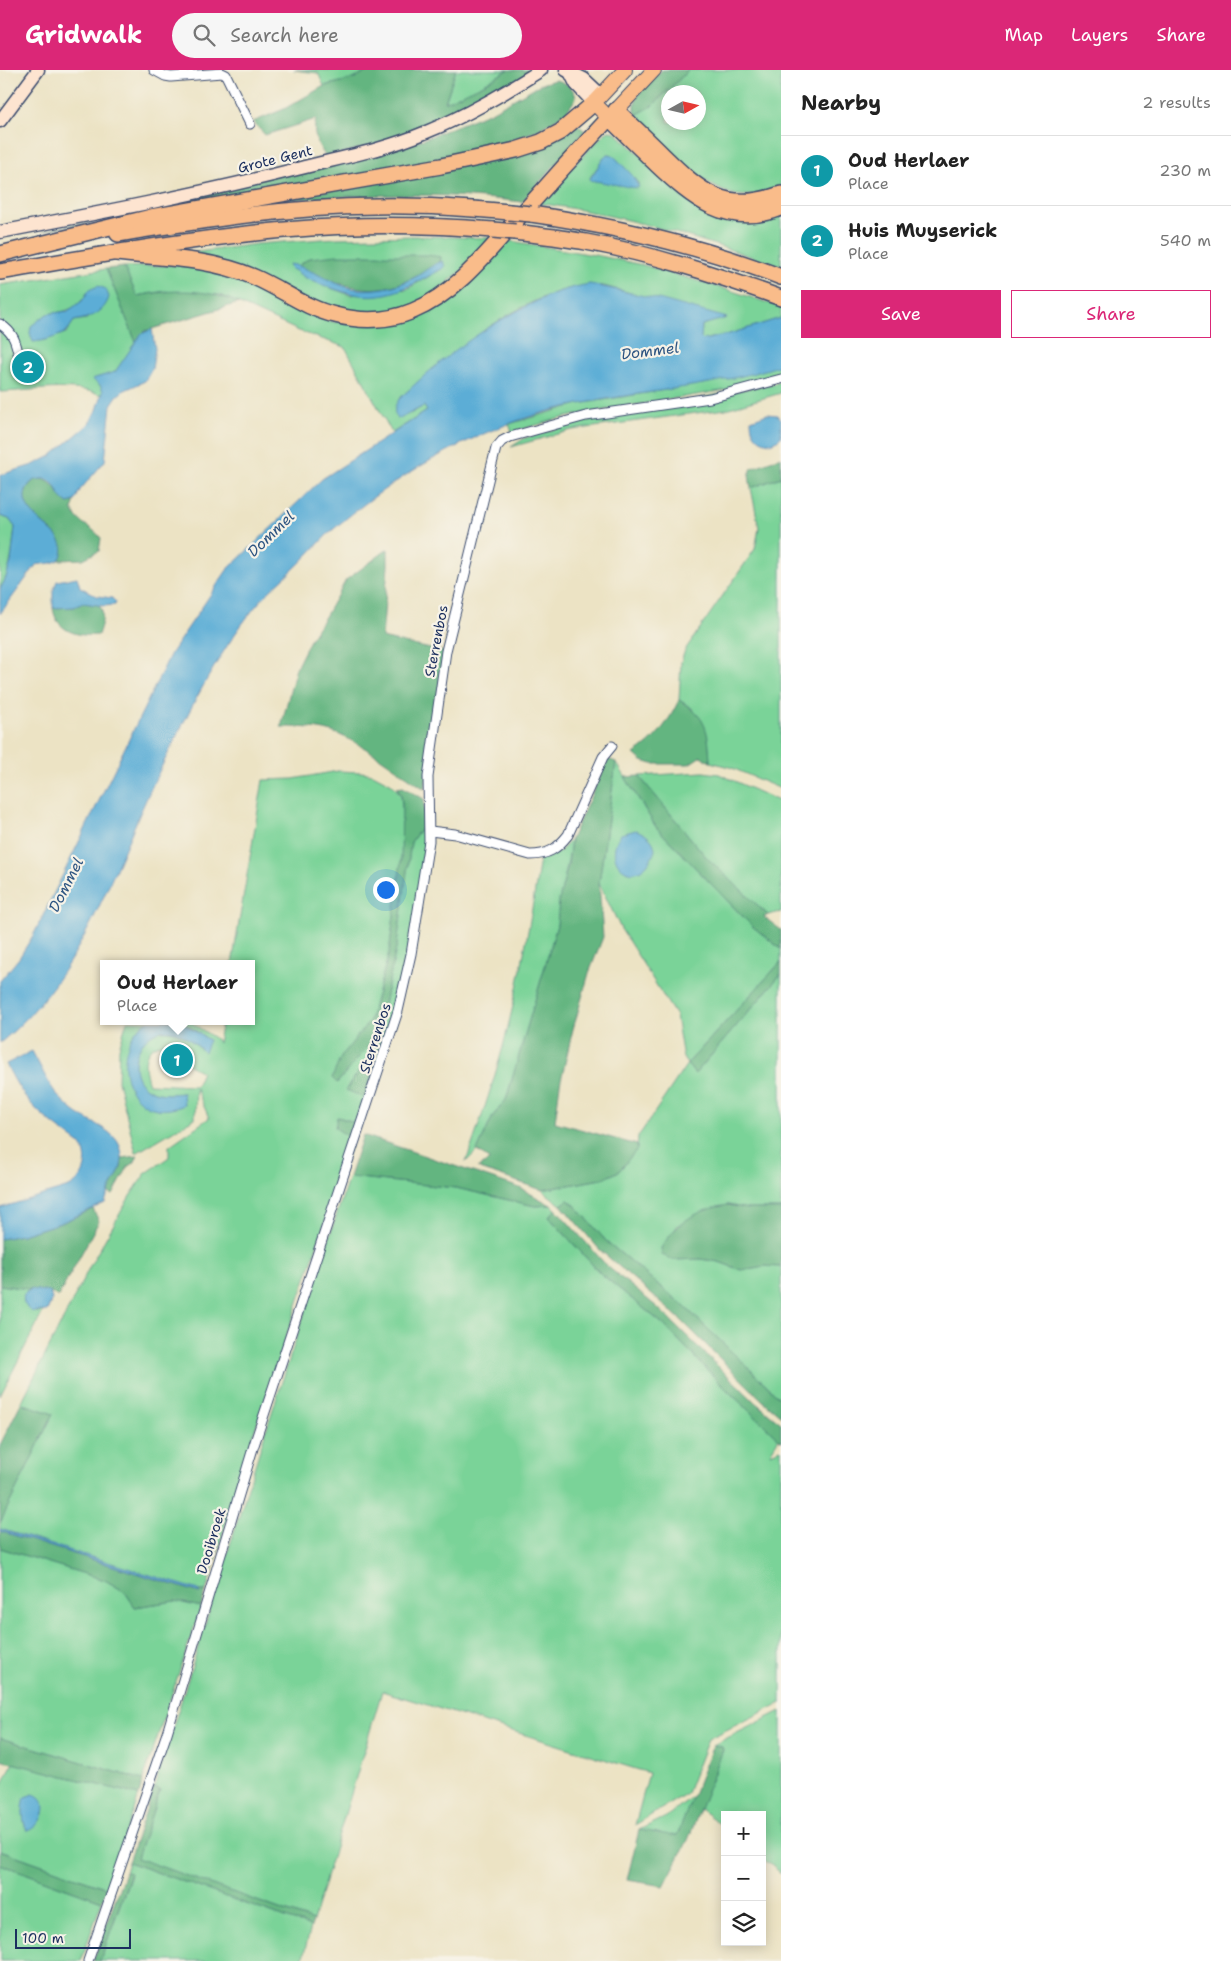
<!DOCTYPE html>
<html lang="en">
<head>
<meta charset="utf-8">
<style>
	:root { --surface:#fff; --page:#f6f6f6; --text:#222; --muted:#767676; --line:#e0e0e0; --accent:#db2777 }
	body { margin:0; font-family:"Shantell Sans",sans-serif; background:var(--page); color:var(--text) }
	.controls { position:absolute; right:15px; bottom:15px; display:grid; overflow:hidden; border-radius:0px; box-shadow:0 2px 12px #0003 }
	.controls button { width:45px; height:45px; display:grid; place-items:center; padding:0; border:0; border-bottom:1px solid var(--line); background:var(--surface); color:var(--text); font:25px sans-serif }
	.compass { position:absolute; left:661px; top:15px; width:45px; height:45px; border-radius:50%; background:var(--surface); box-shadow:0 2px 12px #0003; rotate:82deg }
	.scale { position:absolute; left:15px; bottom:12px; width:116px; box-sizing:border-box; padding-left:5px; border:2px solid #1b2f5e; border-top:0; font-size:14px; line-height:18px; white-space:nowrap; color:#1b2f5e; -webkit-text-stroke:4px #f7f3e8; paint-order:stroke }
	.you { position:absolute; left:385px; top:819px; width:18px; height:18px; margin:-12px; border:4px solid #fff; border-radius:50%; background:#1a73e8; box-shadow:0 0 0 8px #1a73e833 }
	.badge { display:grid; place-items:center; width:32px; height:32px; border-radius:50%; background:var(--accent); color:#fff; font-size:16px; font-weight:700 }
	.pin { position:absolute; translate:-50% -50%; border:2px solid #fff; box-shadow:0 1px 5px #0006 }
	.popup { position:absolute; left:100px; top:890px; width:155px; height:65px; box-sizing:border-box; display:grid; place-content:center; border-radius:0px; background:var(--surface); filter:drop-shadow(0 1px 4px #0005); font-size:16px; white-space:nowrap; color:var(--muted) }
	.popup b { font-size:19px; color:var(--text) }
	.popup::after { content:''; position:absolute; left:50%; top:100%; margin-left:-10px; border:10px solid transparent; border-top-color:var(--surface) }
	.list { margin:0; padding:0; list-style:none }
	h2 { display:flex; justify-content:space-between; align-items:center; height:65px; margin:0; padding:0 20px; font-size:21px }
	h2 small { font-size:16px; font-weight:400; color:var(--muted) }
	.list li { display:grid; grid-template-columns:32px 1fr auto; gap:15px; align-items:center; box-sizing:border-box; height:70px; padding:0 20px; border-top:1px solid var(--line) }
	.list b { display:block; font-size:19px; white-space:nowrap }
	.list p { margin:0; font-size:16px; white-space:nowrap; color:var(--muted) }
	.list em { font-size:16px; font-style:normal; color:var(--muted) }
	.actions { display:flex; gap:10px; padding:15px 20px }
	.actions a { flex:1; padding:11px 0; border:1px solid var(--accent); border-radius:0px; text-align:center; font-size:18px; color:var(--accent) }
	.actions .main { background:var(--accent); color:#fff }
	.icon { flex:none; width:28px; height:28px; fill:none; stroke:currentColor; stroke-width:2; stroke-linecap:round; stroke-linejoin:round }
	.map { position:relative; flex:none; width:781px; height:1891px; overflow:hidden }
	header { display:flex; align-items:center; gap:30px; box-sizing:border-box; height:70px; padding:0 25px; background:var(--accent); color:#fff }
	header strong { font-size:24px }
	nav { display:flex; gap:28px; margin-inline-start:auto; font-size:18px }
	.search { width:350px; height:45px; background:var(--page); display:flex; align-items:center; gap:12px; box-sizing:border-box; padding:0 18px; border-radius:28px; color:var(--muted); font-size:19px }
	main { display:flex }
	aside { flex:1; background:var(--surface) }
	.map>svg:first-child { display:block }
	.green { fill:#7ad398; stroke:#4a817b; fill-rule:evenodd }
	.forest { fill:#63b580; stroke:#3f726f }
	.water { fill:#5cadd6; stroke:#3c6e9a }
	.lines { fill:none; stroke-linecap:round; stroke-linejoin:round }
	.street-casing { stroke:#3a4a6d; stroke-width:11 }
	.secondary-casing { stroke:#3a4a6d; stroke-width:15 }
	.primary-casing { stroke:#3a4a6d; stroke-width:16 }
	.highway-casing { stroke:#3a4a6d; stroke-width:18 }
	.street { stroke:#fff; stroke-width:9 }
	.secondary { stroke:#fde4d0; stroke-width:12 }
	.primary { stroke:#f9bc8a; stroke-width:14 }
	.highway { stroke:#f9bc8a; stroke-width:15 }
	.highway-bridge-casing { stroke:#3a4a6d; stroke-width:18; stroke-linecap:butt }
	.highway-bridge { stroke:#f9bc8a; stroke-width:15 }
	.labels { text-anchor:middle; stroke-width:4.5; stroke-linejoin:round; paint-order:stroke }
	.street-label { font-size:14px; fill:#1b2f5e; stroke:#f7f3e8 }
	.water-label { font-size:15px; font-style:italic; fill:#2e5582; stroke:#f7f3e8 }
</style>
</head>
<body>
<header>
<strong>Gridwalk</strong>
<div class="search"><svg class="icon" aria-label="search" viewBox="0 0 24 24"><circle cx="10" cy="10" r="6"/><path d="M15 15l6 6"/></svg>Search here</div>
<nav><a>Map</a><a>Layers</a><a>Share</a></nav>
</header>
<main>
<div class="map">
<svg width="781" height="1891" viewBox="0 0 781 1891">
	<rect width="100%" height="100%" fill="#f7f3e8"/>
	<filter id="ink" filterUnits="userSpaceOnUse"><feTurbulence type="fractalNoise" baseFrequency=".02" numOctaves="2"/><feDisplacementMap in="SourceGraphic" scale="10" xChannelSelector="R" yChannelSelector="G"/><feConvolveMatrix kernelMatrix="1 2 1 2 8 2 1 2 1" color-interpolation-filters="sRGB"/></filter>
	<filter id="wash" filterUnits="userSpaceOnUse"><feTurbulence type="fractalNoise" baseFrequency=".0096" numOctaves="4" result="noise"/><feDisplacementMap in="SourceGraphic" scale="20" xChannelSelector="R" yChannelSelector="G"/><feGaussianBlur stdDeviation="1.12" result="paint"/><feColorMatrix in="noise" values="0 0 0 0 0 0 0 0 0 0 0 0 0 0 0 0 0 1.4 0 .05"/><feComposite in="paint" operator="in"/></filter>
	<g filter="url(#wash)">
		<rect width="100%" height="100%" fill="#ece3c4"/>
		<g class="green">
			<path d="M294 0H370L353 9 324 16 318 3Z"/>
			<path d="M456 0H508L484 14 445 33Z"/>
			<path d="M689 0H781V115C768 122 752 127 737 125 702 119 662 72 637 49L636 45 652 36ZM668 22H698V52H668Z"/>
			<path d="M609 61 615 62 689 129 781 142V197C701 169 621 144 537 133L604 64ZM609 84 613 85 639 114 589 109 606 85Z"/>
			<path d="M414 166 491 168 467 196 424 231 393 243 355 246 176 185 257 174 336 168ZM441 187 440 192 443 191 440 200 407 219 350 225 325 216 304 207 294 200V195L298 196 309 188Z"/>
			<path d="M505 170 600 186 643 195 732 221 781 237V248L726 265 703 270 701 268 702 255 725 248 604 216C540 207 443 288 398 330L410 344 424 336 427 341 392 363 345 277 299 261 220 225 164 221 136 226 124 197 175 195 201 198 251 214 319 248 334 252 396 253Z"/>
			<path d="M106 199 136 272 115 302 93 309 100 315 104 321 102 325C70 313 34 321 0 322V215ZM89 220 87 249 74 251 66 263 48 268 47 244C68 241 77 240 89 220Z"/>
			<path d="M781 295V305L733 319 586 343 558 349 512 362 509 354 579 334 708 313Z"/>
			<path d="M781 312V323L726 339 572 360 511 377 525 368 576 353Z"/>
			<path d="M781 407V719L730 697 710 692 708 668 693 639 679 630 681 592 685 580 755 479 759 458 751 418Z"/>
			<path d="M0 446 9 449 15 457C12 478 12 500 0 519Z"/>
			<path d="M616 692 656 757 752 856 781 879V892L687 994 695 1004 781 904V1139H748L728 1135 678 1155 661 1179 673 1190 701 1189 719 1192 741 1200 765 1196 781 1197V1329L685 1237 606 1171 576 1136 568 1130 561 1135 542 1120 601 1109 611 1105 619 1101 637 1079 638 1067 687 994 683 988 676 946 621 859 599 813Z"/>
			<path d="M338 701 361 702 373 704 392 714 401 725 403 752 401 792 389 883 370 950 337 1013 377 966 397 874 411 772 418 762 425 756V772L408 894 388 965 383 969 346 1019 383 978 358 1053 338 1047 353 1069 241 1401 206 1521H199L0 1459V1453L53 1344 21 1333 91 1194 130 1126 145 1104 169 1087V1076L209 1048 196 1018 195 1048 136 1083 118 1011 119 978 127 951H149C117 967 130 1000 136 1027 149 1039 158 1041 174 1038L183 1023C174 1024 164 1025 155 1022 117 1012 138 951 174 962 185 965 195 974 203 981L209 970 189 956 178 951H189L216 969 218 973 222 951H251V894H232L263 710 293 709ZM159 974 165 982 202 1002 196 1016 149 1014C144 999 141 980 159 974Z"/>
			<path d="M703 702 719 704 728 708 781 732V842L768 845 707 788 639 706Z"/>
			<path d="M571 769C568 799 559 825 557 855L506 1030 493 1046 477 1081 466 1092C481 1049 496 1006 507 961 521 905 531 847 540 789 556 786 561 782 571 769Z"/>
			<path d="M349 1107 456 1118 535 1136 551 1135 556 1139 549 1147 601 1204 663 1254 725 1318 779 1368 770 1383 781 1379V1507C775 1515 776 1521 781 1529V1633L708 1669 687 1723 635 1755 649 1703 382 1621 313 1851 136 1788 160 1720 154 1718 261 1376Z"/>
			<path d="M0 1215 31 1219 26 1222 32 1242H43L0 1326Z"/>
			<path d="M0 1478 105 1510 125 1522 135 1537 175 1531 201 1537 143 1710 0 1668Z"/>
			<path d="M781 1641V1803L762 1788V1745H725V1758L699 1738 723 1680 722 1677 713 1675Z"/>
			<path d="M13 1693 139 1725 107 1818 0 1780V1720Z"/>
			<path d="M694 1725 677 1767 639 1760 666 1747Z"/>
			<path d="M128 1792 311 1857 302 1891H100L131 1804 125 1802Z"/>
			<path d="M0 1794 102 1831 81 1891H0Z"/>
		</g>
		<g class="forest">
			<path d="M370 0H456L445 32 484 14 508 0H527L530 3 458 45 378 74 326 87C317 74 312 65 316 49L265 65 253 52 284 39 324 16 353 9Z"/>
			<path d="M662 0H689L652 36 636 45C630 25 649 13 662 0Z"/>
			<path d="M555 10C564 11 575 18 576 28L566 43 538 60 496 76 413 95 43 161 424 69 491 42 541 14Z"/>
			<path d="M578 55 585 61 522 132C438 121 353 125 268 131L427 103Z"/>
			<path d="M338 185H427L441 187 440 192 437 194C427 200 417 207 406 211 369 228 332 213 298 196L309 188Z"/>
			<path d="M124 197 137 226C173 219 205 218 239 233L145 261 136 272 106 199Z"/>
			<path d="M781 387V407L751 418 749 405 752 398Z"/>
			<path d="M38 409C55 409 56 424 68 433L75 431 72 439C78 455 91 455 101 468L99 481 83 489 59 490C75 460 19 451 25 423 27 416 31 412 38 409Z"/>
			<path d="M388 479V496L382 568 444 582 425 719C397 701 352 663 319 659 307 657 293 657 281 657L296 598 311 568 326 545 346 510Z"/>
			<path d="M83 533 99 535C106 544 101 555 98 565 77 567 56 561 53 538L74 537Z"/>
			<path d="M679 630C708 648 708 660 710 692L701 686 689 694H652L642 691 634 684C656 670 668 653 679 630Z"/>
			<path d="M608 689 616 692 599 813 603 867 589 903 573 959 560 1014 555 1052 637 1075V1079L619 1101 611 1105 601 1109 542 1120 477 1098 490 1090 477 1081 493 1046 506 1030 557 855 559 830 568 795 571 769Z"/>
			<path d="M639 706 707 788 768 845 764 847 781 860V879L752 856 656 757 625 707Z"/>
			<path d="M403 717 424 729 425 756 418 762 411 772 397 874 377 966 337 1013 332 1008 341 987 370 950 389 883 401 791 402 734 401 725 397 718Z"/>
			<path d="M781 892V904L695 1004 687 994Z"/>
			<path d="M388 965 363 1027 346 1020 383 969Z"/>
			<path d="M337 1047 358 1053 353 1069 335 1058Z"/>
			<path d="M363 1065 520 1118 551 1135 535 1136 456 1118 349 1107Z"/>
			<path d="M138 1086 134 1093 128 1097 113 1125 107 1122 121 1097 122 1088Z"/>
			<path d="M568 1130 576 1136 606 1171 685 1237 781 1329V1346L762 1330 681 1250 600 1180 561 1135Z"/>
			<path d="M728 1135 748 1139H781V1197L765 1196 741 1200 719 1192 701 1189 673 1190 662 1185 661 1178C678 1151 696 1140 728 1135Z"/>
			<path d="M93 1139 99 1151 58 1227 50 1222 0 1215V1169L22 1165 63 1152Z"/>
			<path d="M556 1139 607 1196 657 1237 756 1333 781 1353V1371L725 1318 663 1254 601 1204 549 1147Z"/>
			<path d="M21 1333 53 1344 0 1453V1375Z"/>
			<path d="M0 1461 200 1523 199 1521H206L201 1537 175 1531 135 1537 125 1522 105 1510 0 1478Z"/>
			<path d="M0 1668 143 1710 139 1725 0 1690Z"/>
			<path d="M713 1675 722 1677 723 1680 688 1770 664 1816 627 1810 639 1760 677 1766Z"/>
			<path d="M154 1718 160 1720 137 1788 313 1851 311 1857 128 1792Z"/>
			<path d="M0 1780 107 1818 102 1831 0 1794Z"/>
			<path d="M125 1802 131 1803 100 1891H93Z"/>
		</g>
		<g class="water">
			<path d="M609 84 613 85 632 105 639 117 636 118 589 110 606 85Z"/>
			<path d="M443 191 445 197 440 200C397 224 375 235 326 216 319 214 311 211 304 207 299 204 296 200 291 199L289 194C305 195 332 214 351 218 375 222 399 217 419 205 426 200 435 193 443 191Z"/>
			<path d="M590 214 662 230 727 248 702 255 701 268 703 270 726 265 781 248V295C707 320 628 321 553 340 469 362 392 407 327 465 318 474 309 484 300 493 286 507 269 520 256 536 216 585 184 651 156 708 112 800 83 906 0 973V911L19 888 34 864 171 583 227 500 322 409 427 341 424 336 401 348H397C395 344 394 342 395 337 397 329 406 323 412 317 449 282 492 252 539 230 555 222 572 217 590 214Z"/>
			<path d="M98 216 106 219 109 227C104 244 89 248 74 251 71 255 68 261 64 263 55 268 43 271 33 272L30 263 31 256 47 244 68 241 82 231 89 220Z"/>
			<path d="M152 259 155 279 152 299 145 311 123 321 117 326 111 335 105 391 80 420 75 431 68 433C57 427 58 415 48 410 44 408 38 409 33 411 30 413 28 416 26 420 16 449 73 461 61 487 57 495 43 493 36 495L0 544V519L5 510 11 492 15 457 9 449 0 446V405L33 395 51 386 88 355 97 340 103 321 100 315 92 309 115 302 141 264Z"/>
			<path d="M767 344 778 345 781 349V367L773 373C759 373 751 365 751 350Z"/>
			<path d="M77 507 80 517 97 526 112 528 116 532 115 535 104 536 83 533 74 537 53 538V521L57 511Z"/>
			<path d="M636 760C646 764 654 769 655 780 639 825 599 793 621 764Z"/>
			<path d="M149 951H179L209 970 204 982C196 974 185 965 175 962 140 951 118 1007 152 1021 161 1025 173 1024 183 1023L184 1034 182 1036C121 1058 107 971 149 951Z"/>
			<path d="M32 981C40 995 47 1012 57 1025 62 1030 68 1036 74 1041 92 1055 124 1061 122 1090 121 1105 108 1118 105 1133L63 1152 22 1165 0 1169V1138L69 1117C85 1109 91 1088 80 1074 43 1047 27 1037 6 994Z"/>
			<path d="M31 1219 50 1222 52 1229 47 1241 32 1242C25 1236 22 1233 24 1224Z"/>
			<path d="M0 1459 199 1520 201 1523 0 1461Z"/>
			<path d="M33 1724C53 1730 42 1757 27 1761 22 1749 22 1739 25 1727Z"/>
		</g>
	</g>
	<g filter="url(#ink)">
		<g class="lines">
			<g class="street-casing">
				<g id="street">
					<path d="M154 0 165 6 171 7 222 3 226 5 250 54"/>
					<path d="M0 254C14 263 16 272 19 287"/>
					<path d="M430 761 455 764 530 785C548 785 557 779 568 765L603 687 612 676"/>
					<path d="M88 1891 167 1663 254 1375 398 941 411 884 429 771 428 707 446 581 496 378 502 371 510 367 586 346 710 328 781 309"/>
				</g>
			</g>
			<g class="secondary-casing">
				<g id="secondary">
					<path d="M566 0 584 9 601 25"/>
					<path d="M570 2 576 14 594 33"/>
					<path d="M0 51 38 0"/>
					<path d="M0 162C99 143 198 124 297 99 339 88 384 80 424 63 466 46 503 24 541 0"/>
				</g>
			</g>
			<g class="primary-casing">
				<path id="primary" d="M625 0 594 33 609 48 654 0"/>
			</g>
			<g class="highway-casing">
				<g id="highway">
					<path d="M616 40C632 55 648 70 663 85 701 122 725 144 781 124"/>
					<path d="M531 144C616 156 700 176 781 207"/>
					<path d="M515 162C538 165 563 168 586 172 653 184 717 205 781 228"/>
					<path d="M118 164C203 150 289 137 376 136 421 135 465 138 509 142"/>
					<path d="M116 183C163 188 210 188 254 207 282 219 305 238 335 245 361 252 389 251 413 241 457 223 489 180 520 146 549 113 579 80 609 48 624 63 640 78 656 94 692 128 728 159 781 138"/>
					<path d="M0 184 151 147 441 96 516 80 541 72 560 62 594 33"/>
					<path d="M0 202C95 186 189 169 285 160 354 154 424 154 493 160"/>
				</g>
			</g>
			<use href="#street" class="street"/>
			<use href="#secondary" class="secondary"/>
			<use href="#primary" class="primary"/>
			<use href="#highway" class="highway"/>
			<g class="highway-bridge-casing">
				<g id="highway-bridge">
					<path d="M509 142 531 144"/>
					<path d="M493 160 515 162"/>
				</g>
			</g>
			<use href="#highway-bridge" class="highway-bridge"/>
		</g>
	</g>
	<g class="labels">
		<g class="street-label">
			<text transform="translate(275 89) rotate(-14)" y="5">Grote Gent</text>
			<text transform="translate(436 571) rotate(-79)" y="5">Sterrenbos</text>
			<text transform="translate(375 968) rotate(-72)" y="5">Sterrenbos</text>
			<text transform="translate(211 1471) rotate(-73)" y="5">Dooibroek</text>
		</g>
		<g class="water-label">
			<text transform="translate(650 281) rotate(-7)" y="5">Dommel</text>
			<text transform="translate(271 464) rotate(-44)" y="5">Dommel</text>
			<text transform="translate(66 815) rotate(-63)" y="5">Dommel</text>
		</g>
	</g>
</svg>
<div class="controls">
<button>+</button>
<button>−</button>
<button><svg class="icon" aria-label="layers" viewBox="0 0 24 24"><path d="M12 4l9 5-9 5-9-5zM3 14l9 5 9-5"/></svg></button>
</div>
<svg class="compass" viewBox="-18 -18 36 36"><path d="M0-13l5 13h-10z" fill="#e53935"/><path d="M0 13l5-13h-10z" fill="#767676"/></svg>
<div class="scale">100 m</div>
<div class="you"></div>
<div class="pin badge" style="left:177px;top:990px;background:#0f9aa8">1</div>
<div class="popup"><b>Oud Herlaer</b>Place</div>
<div class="pin badge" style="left:28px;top:297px;background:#0f9aa8">2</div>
</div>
<aside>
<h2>Nearby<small>2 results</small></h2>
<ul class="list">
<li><span class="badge" style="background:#0f9aa8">1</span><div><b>Oud Herlaer</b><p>Place</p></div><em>230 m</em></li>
<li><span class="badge" style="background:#0f9aa8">2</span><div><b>Huis Muyserick</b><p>Place</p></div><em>540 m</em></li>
</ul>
<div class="actions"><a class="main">Save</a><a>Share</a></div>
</aside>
</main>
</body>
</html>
